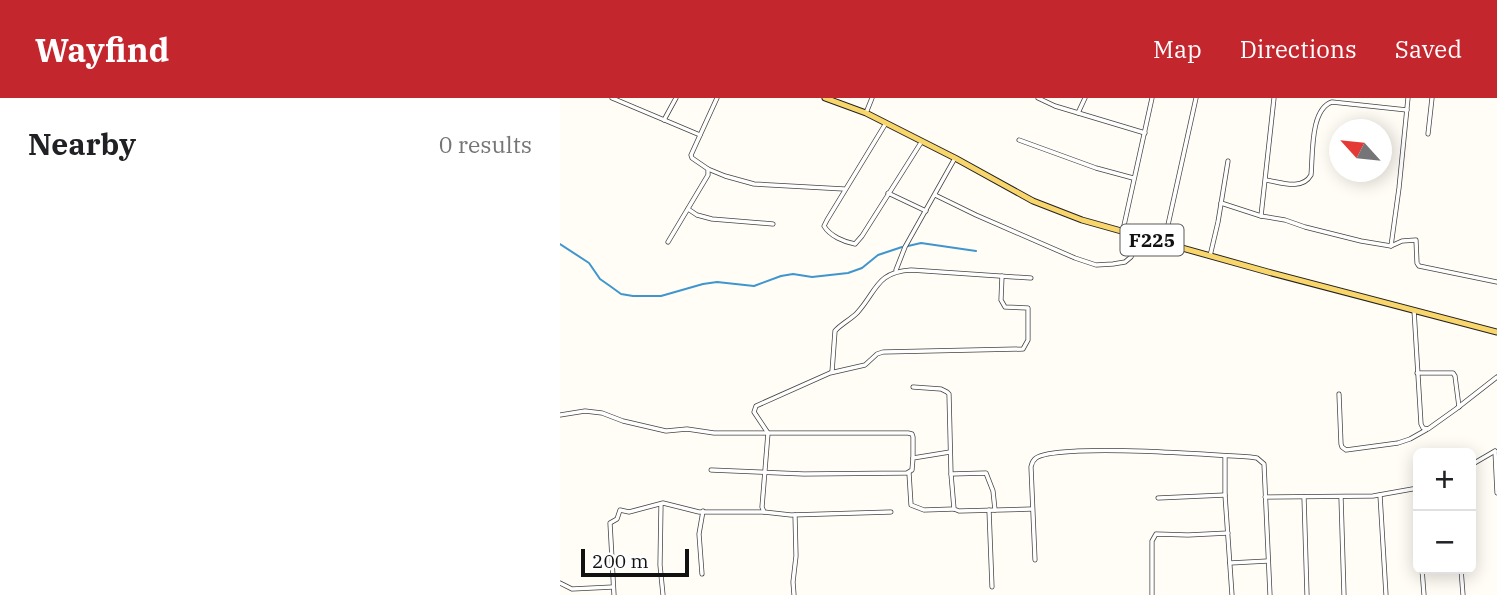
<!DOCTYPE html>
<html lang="en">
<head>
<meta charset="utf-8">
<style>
	:root { --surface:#fff; --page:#f6f6f6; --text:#202124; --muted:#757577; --line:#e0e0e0; --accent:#c4262e }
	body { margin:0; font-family:"IBM Plex Serif",serif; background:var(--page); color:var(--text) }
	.controls { position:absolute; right:21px; bottom:21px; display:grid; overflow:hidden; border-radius:10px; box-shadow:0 4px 18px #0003 }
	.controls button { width:63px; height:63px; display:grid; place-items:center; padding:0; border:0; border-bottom:2px solid var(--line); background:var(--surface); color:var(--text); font:35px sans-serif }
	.compass { position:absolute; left:769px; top:21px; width:63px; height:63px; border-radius:50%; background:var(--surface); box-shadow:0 4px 18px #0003; rotate:297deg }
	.scale { position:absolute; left:21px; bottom:18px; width:108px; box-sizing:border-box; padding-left:7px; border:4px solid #111; border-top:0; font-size:19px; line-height:24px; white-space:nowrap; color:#111; -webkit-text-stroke:5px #fff; paint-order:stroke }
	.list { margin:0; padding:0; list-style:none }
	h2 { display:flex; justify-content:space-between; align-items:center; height:91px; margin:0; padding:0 28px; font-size:30px }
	h2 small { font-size:23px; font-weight:400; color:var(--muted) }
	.map { position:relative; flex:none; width:937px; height:497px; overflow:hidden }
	header { display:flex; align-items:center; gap:42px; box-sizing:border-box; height:98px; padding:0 35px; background:var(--accent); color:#fff }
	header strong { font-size:33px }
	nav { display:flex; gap:38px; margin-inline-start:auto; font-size:24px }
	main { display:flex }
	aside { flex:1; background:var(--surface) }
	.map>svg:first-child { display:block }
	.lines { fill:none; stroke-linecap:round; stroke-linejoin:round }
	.stream { stroke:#3f96cf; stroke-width:2 }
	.street-casing { stroke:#444; stroke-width:5 }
	.primary-casing { stroke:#222; stroke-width:7 }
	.street { stroke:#fff; stroke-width:3.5 }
	.primary { stroke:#f9d66b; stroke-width:5 }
	.labels { text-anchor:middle; stroke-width:7; stroke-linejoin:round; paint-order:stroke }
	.shield { fill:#fff; stroke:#585858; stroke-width:2 }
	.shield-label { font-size:19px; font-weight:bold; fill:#111 }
</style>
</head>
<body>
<header>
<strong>Wayfind</strong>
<nav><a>Map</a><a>Directions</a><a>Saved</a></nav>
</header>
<main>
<aside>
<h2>Nearby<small>0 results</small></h2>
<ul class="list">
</ul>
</aside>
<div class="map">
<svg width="937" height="497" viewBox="0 0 937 497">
	<rect width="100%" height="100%" fill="#fffdf5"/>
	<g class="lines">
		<g class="stream">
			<path d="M0 146 29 165 40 181 50 188 61 196 73 198H101L143 186 157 184 194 188 221 178 233 176 252 179 288 175 302 170 318 157 342 149"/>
			<path d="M348 148 361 145 416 153"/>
		</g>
		<g class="street-casing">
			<g id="street">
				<path d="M52 0 140 37"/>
				<path d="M478 0 495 8 585 35"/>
				<path d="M306 15 312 0"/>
				<path d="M518 15 525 0"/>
				<path d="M104 22 116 0"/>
				<path d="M326 25 267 122 264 128C270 138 284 144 295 146L302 138 362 43"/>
				<path d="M868 36 872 0"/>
				<path d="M459 42 536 70 573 80"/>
				<path d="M148 71 165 78 194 86 284 91"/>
				<path d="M706 82C720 84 742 93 751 77 753 57 750 11 772 4L847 12"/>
				<path d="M328 95 366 113"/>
				<path d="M375 97 416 117 515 160 536 167 553 166 565 164 571 159 580 139"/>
				<path d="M661 105 701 118 725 122 745 129 801 143 831 148 842 143 856 142 857 165 859 168 937 184"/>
				<path d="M128 111 137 117 152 121 213 126"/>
				<path d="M701 118 714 0"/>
				<path d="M563 132 592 0"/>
				<path d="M108 144 148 77V71L132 60 131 57 157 0"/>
				<path d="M604 145 636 0"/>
				<path d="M831 148 839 90 848 0"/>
				<path d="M650 158 658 124 668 63"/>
				<path d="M336 172 345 149 395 60"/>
				<path d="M854 212 861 326 863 330 868 331 896 311 937 279"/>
				<path d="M272 274 275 233C281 226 290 222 297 215 317 193 316 174 351 172L471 180"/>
				<path d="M857 275H893L895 278 899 309"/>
				<path d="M353 289 381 291 387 294 389 296 391 376 394 411 399 413 472 411"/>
				<path d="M779 296 781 346 782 349 786 352 838 345 850 341 866 332"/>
				<path d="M0 317 25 313 42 315 63 323 106 333 127 331 154 335H348L352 336 353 339V360"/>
				<path d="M935 353 937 395"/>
				<path d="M665 358V397L672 497"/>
				<path d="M911 367 935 353"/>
				<path d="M151 372 244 376 347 375 352 372 353 360 390 354"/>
				<path d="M349 375 351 407 364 412 394 411"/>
				<path d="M391 376 426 375 433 393 435 412"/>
				<path d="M857 390 858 411"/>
				<path d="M820 397 826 497"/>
				<path d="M705 399 813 398 858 390"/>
				<path d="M744 399 747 497"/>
				<path d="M781 399 784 497"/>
				<path d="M598 400 665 397"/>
				<path d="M101 406 100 467 103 497"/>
				<path d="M429 412 432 489"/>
				<path d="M331 414 231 417 204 414 202 409 208 335 194 314 196 308 270 275 305 267 317 256 323 254 463 251 468 242V210L445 209 441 202 442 178"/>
				<path d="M475 462 471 369C472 365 472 363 476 360 485 354 507 354 518 353 575 351 633 356 690 359L697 360 704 366 710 497"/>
				<path d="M670 465 708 463"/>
				<path d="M862 471 864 497"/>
				<path d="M901 471 903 497"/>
				<path d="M142 476 139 436 143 413"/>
				<path d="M0 485 12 491 53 489"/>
				<path d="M54 497 50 425 57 421 60 412 69 414 103 405 139 414H204"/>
				<path d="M234 497 233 484 236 458 235 417"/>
				<path d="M592 497V443L596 436 628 437 668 435"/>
			</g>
		</g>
		<g class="primary-casing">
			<path id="primary" d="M265 0 306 15 395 60 473 103 522 122 708 174 937 234"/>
		</g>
		<use href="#street" class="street"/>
		<use href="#primary" class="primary"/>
	</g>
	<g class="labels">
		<rect class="shield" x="560.5" y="126.5" width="63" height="31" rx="5"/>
		<g class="shield-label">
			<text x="592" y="149">F225</text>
		</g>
	</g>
</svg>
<div class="controls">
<button>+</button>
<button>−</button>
</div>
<svg class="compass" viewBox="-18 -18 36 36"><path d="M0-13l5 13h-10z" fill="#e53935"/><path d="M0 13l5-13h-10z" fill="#757577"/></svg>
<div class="scale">200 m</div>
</div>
</main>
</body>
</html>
